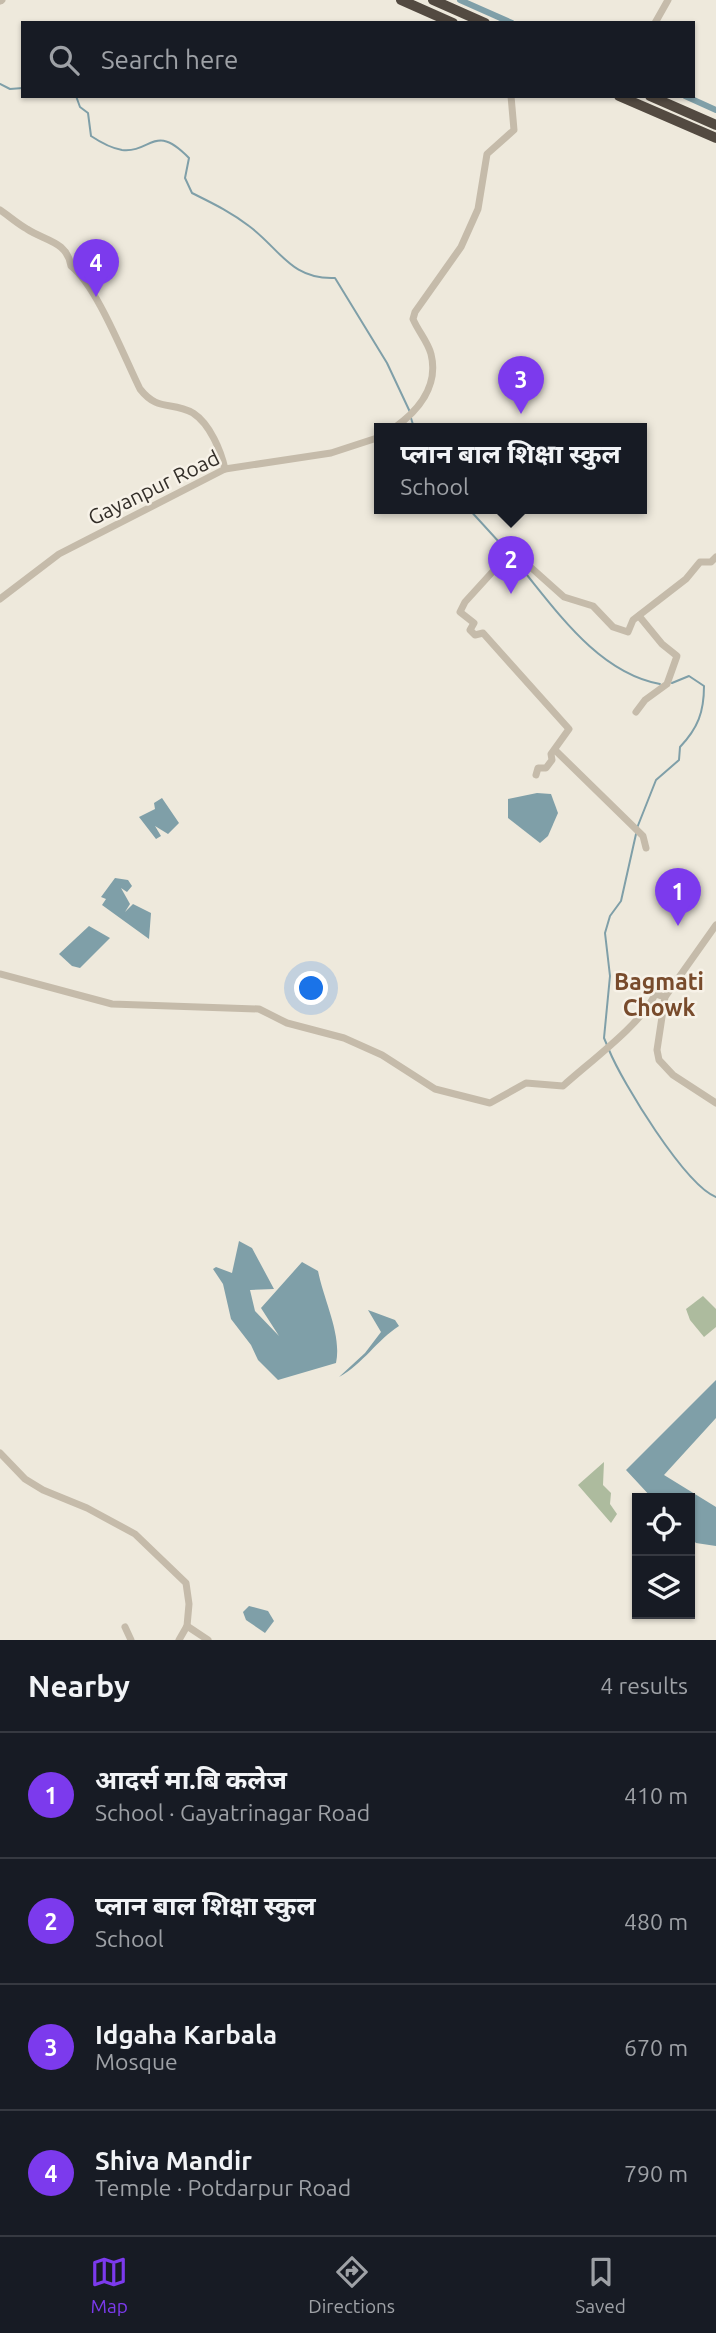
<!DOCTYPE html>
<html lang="en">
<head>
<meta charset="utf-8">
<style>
	:root { --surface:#171b24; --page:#20242c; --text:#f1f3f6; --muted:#9ea1a6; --line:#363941; --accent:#7c3aed }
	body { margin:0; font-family:Ubuntu,"Noto Sans Devanagari",sans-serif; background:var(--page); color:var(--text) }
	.controls { position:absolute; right:21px; bottom:21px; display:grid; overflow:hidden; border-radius:0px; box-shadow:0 2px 5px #0004 }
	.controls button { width:63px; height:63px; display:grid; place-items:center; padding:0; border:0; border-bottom:2px solid var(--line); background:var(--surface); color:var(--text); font:35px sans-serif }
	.you { position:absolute; left:312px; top:989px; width:24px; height:24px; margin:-18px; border:5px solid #fff; border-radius:50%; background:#1a73e8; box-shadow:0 0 0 10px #1a73e833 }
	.badge { display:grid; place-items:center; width:46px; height:46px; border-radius:50%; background:var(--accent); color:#fff; font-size:23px; font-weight:700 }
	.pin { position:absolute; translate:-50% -58px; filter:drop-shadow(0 2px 4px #0008) }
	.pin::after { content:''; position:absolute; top:37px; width:24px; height:21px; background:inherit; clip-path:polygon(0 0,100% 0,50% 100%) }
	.popup { position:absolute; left:374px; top:423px; width:273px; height:91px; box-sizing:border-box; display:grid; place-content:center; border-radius:0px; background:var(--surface); filter:drop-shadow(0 2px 5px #0005); font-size:23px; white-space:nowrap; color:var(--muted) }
	.popup b { font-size:26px; color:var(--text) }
	.popup::after { content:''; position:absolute; left:50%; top:100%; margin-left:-14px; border:14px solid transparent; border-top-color:var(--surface) }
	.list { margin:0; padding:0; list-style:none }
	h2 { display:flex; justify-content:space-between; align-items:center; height:91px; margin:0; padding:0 28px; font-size:30px }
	h2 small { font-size:23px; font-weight:400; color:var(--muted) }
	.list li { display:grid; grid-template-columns:46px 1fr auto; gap:21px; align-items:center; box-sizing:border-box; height:126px; padding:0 28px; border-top:2px solid var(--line) }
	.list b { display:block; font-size:26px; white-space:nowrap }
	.list p { margin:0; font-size:23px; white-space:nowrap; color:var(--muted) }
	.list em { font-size:23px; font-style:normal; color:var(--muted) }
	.icon { flex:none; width:38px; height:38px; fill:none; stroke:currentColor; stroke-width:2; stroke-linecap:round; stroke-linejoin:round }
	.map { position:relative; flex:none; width:716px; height:1640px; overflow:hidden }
	.search { position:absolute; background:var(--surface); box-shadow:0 2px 5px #0004; left:21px; right:21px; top:21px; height:77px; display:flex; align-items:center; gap:18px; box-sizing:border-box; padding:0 24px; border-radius:0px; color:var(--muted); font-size:26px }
	.sheet { height:595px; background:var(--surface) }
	nav { display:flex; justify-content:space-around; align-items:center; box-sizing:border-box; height:98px; border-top:2px solid var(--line); background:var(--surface); font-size:19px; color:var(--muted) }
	nav a { display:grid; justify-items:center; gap:4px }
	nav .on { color:var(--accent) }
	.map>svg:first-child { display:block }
	.green { fill:#adbb9e }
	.water { fill:#7f9fa8 }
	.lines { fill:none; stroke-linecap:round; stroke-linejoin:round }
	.stream { stroke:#7f9fa8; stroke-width:2 }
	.canal { stroke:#7f9fa8; stroke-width:6 }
	.minor { stroke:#c5bbaa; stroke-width:7 }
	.highway { stroke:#534a41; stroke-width:10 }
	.labels { text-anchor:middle; stroke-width:5; stroke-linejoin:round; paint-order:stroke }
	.street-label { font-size:21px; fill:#332e28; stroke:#f7f2e8 }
	.neighbourhood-label { font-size:23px; font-weight:bold; fill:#784b2c; stroke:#f7f2e8 }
</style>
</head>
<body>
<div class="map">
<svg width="716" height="1640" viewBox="0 0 716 1640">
	<rect width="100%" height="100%" fill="#eee9dc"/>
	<g class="green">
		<path d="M703 1296 716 1309V1327L704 1337 690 1320 686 1309Z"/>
		<path d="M604 1462 603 1485 611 1493 610 1504 617 1514 611 1523 578 1485Z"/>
	</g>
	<g class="water">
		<path d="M537 793 551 794 558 813 548 836 540 843 508 818V799Z"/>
		<path d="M162 798 179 823 168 834 155 826 161 836 156 839 139 817 155 809 154 803Z"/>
		<path d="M115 878 128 880 132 886 127 892 121 888 130 904 125 912 133 904 151 913 149 939 102 905 106 899 101 897Z"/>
		<path d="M89 926 110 938 80 968 72 966 59 954Z"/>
		<path d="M239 1241 252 1248 274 1289 250 1290 255 1311 279 1336 261 1308 302 1262 318 1271C324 1301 342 1335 336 1363L278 1380 258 1360 251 1345 231 1319 223 1284 213 1269 216 1267 232 1273Z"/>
		<path d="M368 1310 395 1320 399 1326C377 1340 363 1364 339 1377L365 1353 381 1332Z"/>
		<path d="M716 1380V1418L664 1475 716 1507V1546L696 1543 690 1537V1498H652L626 1470Z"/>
		<path d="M249 1606 268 1611 274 1621 265 1633 246 1620 243 1612Z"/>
	</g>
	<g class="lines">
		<g class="stream">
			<path d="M0 84 10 89 23 88"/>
			<path d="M76 96 80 107 88 113 91 136C100 142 110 148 122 150 152 153 154 122 189 158L185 178 192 193C212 203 231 212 249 226 280 249 291 280 335 278L387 363 410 412"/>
			<path d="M411 418 414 428"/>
			<path d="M468 508 510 554"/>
			<path d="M513 558C553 605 595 672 660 684"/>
			<path d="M637 828 656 780 679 760 680 747C698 728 704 712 704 686L689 676 672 683"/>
			<path d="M607 1045 604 1038 610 976 605 933 610 916 621 901 636 834"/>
			<path d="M609 1050C622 1082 685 1185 716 1197"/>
		</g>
		<g class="canal">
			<path d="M460 0 512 23"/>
			<path d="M685 96 716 110"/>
		</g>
		<g class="minor">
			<path d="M0 1 2 0"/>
			<path d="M655 23 668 0"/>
			<path d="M0 210C9 216 18 224 27 229 45 241 67 241 71 266 97 286 124 357 140 389 158 412 171 401 193 413 210 424 221 451 225 469"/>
			<path d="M394 428C418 411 439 386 431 354 428 342 418 331 413 319L415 312 461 247 478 209 487 154 514 130 511 96"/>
			<path d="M0 599 59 554 225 469 331 453 380 437"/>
			<path d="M636 712 645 700 667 684 677 656 662 644 639 616"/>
			<path d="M555 750 643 836 646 848"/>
			<path d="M536 775 538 768H546L552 760 551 754 569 729 483 633 475 635 470 630 474 623 460 612 465 602 506 557 517 555 564 597 593 606 613 627 628 632 633 620 686 579 700 562H711L716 557"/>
			<path d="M716 925 665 997 657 1050 659 1060 673 1075 716 1103"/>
			<path d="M0 974 112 1004 259 1009 287 1023 344 1038 382 1055 435 1089 490 1103 526 1083 563 1086C587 1064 644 1022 655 994L665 997"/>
			<path d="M0 1453 25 1479 43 1490 87 1508 135 1534 186 1583 189 1604 187 1626 179 1640"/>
			<path d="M187 1626 208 1640"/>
			<path d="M125 1627 131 1640"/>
		</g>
		<g class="highway">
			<path d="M401 0 453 23"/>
			<path d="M433 0 485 23"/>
			<path d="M619 96 716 138"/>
			<path d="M650 96 716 125"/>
		</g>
	</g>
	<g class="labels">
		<g class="street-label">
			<text transform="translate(154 488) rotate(-26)" y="7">Gayanpur Road</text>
		</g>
		<g class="neighbourhood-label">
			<text x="659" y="990">Bagmati<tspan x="659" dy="26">Chowk</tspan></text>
		</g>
	</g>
</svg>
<div class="controls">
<button><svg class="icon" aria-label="locate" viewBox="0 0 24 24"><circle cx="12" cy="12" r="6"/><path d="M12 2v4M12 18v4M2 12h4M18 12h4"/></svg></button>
<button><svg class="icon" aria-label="layers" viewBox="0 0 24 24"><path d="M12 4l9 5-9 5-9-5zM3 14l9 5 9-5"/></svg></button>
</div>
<div class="you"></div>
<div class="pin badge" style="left:678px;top:926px">1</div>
<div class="pin badge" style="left:511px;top:594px">2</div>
<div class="popup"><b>प्लान बाल शिक्षा स्कुल</b>School</div>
<div class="pin badge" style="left:521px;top:414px">3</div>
<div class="pin badge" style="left:96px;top:297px">4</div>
<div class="search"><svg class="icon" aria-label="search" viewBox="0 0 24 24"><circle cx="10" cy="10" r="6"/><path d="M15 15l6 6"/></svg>Search here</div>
</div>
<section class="sheet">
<h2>Nearby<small>4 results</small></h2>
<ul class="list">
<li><span class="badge">1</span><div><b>आदर्स मा.बि कलेज</b><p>School · Gayatrinagar Road</p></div><em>410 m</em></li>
<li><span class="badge">2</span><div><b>प्लान बाल शिक्षा स्कुल</b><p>School</p></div><em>480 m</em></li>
<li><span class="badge">3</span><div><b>Idgaha Karbala</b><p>Mosque</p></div><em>670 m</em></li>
<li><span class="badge">4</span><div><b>Shiva Mandir</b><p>Temple · Potdarpur Road</p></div><em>790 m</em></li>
</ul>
</section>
<nav>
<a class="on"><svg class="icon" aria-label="map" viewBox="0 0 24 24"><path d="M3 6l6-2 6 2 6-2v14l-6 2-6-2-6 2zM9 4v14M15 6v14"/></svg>Map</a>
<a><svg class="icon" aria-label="directions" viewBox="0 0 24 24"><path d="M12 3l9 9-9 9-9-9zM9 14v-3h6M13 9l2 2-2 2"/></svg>Directions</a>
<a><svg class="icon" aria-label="saved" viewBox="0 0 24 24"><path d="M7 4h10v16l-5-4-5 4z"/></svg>Saved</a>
</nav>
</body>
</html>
